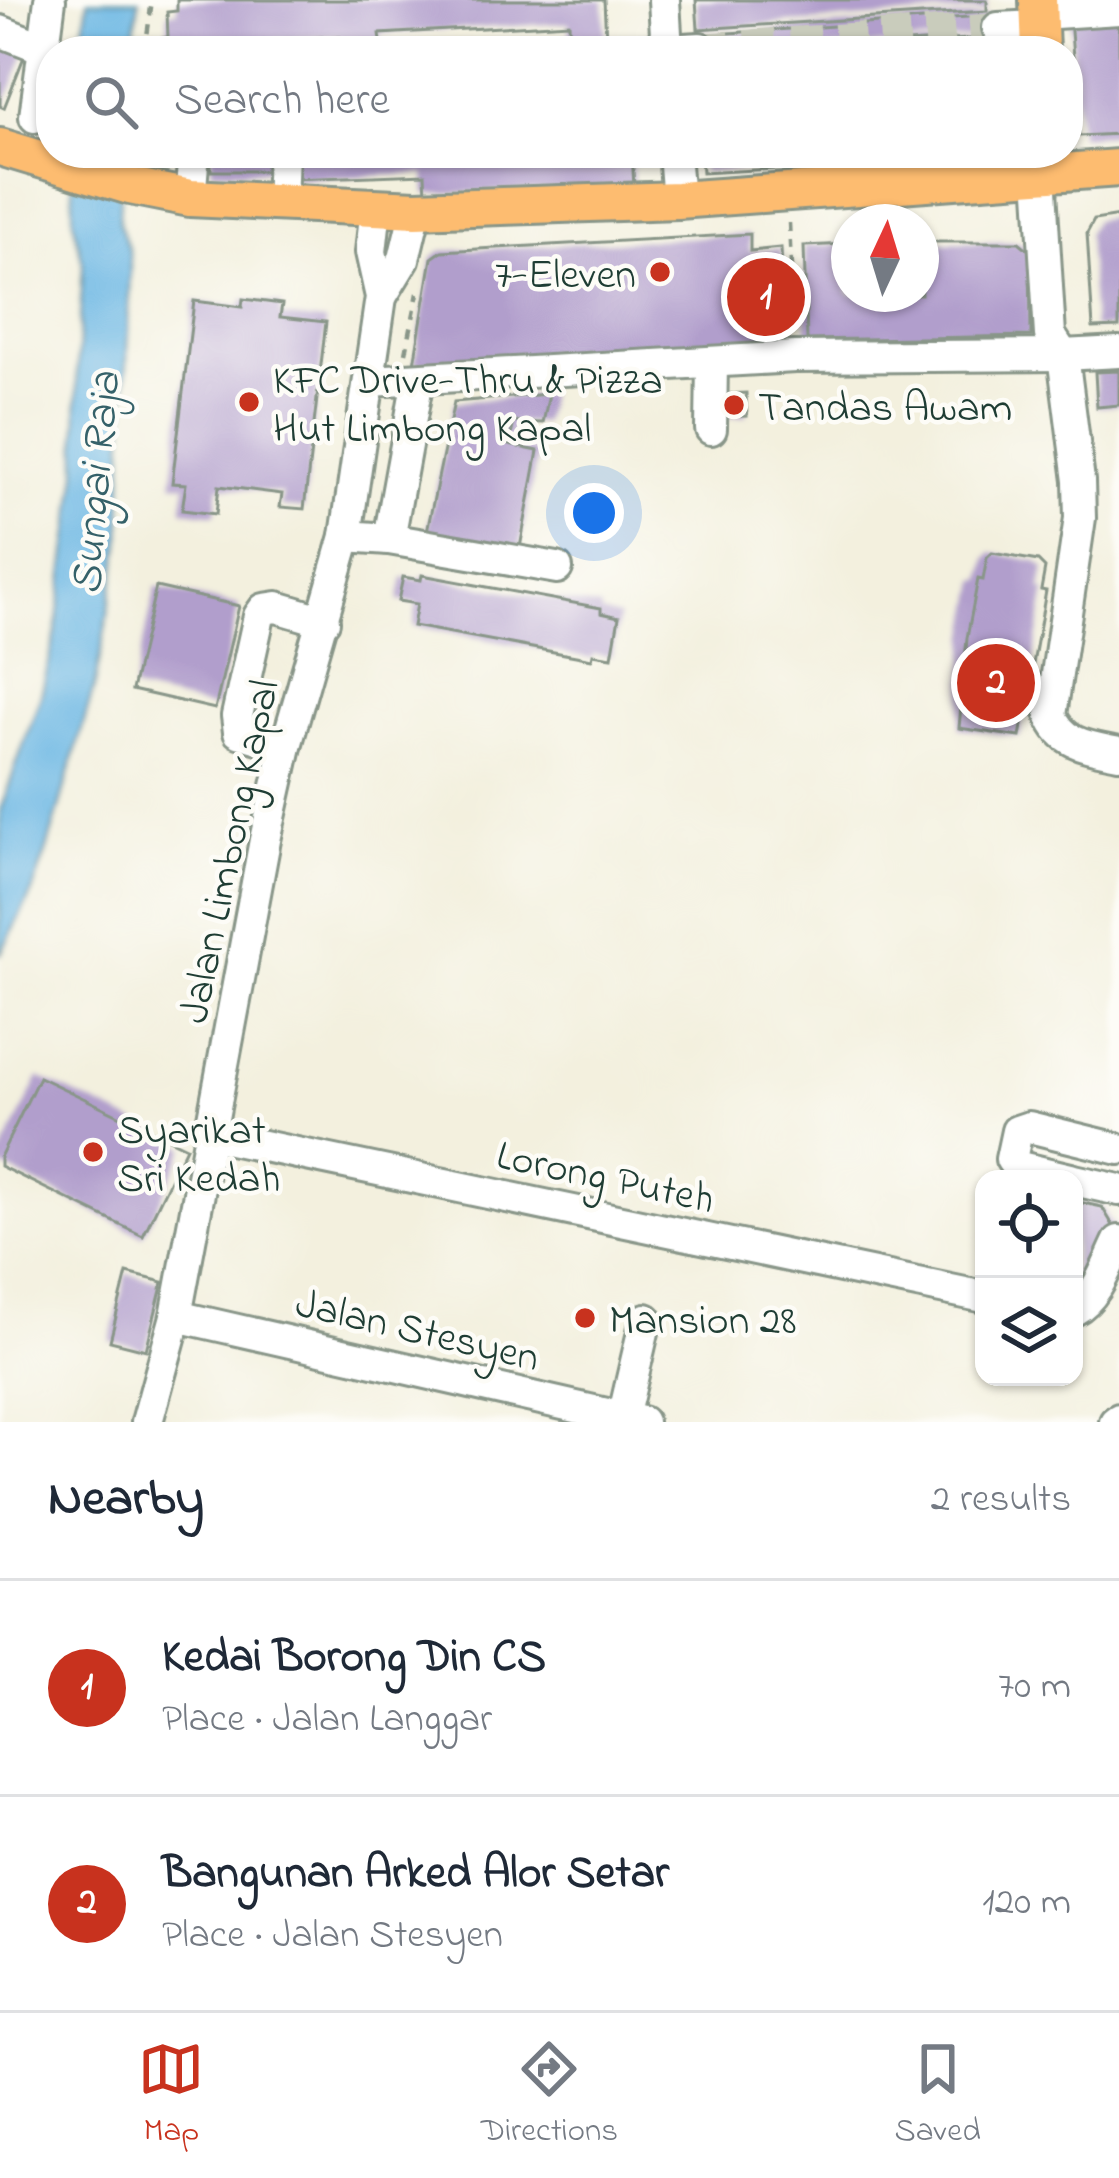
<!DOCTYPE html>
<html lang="en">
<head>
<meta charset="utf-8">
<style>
	:root { --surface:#fff; --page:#f2f2f3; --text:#1f2937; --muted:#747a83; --line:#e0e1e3; --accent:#c8321e }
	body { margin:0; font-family:"Indie Flower",sans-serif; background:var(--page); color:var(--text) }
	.controls { position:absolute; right:36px; bottom:36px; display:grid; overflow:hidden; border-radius:24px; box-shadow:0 3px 9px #0004 }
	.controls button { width:108px; height:108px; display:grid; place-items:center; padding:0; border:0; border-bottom:3px solid var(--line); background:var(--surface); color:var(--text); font:60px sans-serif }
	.compass { position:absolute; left:831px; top:204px; width:108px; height:108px; border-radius:50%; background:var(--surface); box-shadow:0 3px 9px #0004; rotate:4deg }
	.you { position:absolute; left:594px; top:513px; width:42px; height:42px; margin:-30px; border:9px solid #fff; border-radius:50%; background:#1a73e8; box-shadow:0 0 0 18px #1a73e833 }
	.badge { display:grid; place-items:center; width:78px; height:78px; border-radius:50%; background:var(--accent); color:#fff; font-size:39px; font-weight:700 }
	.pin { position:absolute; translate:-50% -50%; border:6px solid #fff; box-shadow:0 3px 12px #0006 }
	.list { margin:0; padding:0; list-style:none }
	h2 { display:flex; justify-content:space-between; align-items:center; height:156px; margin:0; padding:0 48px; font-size:51px }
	h2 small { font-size:39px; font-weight:400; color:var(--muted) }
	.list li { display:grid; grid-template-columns:78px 1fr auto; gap:36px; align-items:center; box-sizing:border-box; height:216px; padding:0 48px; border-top:3px solid var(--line) }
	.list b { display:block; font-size:45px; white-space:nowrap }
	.list p { margin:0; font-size:39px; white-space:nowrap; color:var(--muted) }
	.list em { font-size:39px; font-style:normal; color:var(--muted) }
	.icon { flex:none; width:66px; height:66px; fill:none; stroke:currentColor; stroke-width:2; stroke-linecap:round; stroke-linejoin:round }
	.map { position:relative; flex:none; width:1119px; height:1422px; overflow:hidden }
	.search { position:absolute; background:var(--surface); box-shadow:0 3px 9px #0004; left:36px; right:36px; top:36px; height:132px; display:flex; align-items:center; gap:30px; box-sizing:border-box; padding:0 42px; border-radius:48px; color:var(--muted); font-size:45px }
	.sheet { height:588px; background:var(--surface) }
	nav { display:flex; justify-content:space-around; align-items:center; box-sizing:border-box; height:168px; border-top:3px solid var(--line); background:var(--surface); font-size:33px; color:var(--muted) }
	nav a { display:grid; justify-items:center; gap:6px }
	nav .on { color:var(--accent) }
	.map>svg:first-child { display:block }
	.water { fill:#69b6e3; stroke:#447a8c; stroke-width:3 }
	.building { fill:#b19ecc }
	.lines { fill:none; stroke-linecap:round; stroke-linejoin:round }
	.minor-tunnel { stroke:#c9ccbc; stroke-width:30; stroke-dasharray:30 15; stroke-linecap:butt }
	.minor-casing { stroke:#899689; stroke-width:36 }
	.major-casing { stroke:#899689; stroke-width:42 }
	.path { stroke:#899689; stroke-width:4.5; stroke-dasharray:9 9; stroke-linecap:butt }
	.minor { stroke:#fff; stroke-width:30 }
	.major { stroke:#fdbc70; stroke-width:36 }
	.poi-dot { fill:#c8321e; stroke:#fdfcf7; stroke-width:4.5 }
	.labels { text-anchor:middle; stroke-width:9; stroke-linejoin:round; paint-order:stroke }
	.poi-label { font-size:42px; fill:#1f3d34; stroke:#fdfcf7; text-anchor:start }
	.street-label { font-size:42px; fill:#1f3d34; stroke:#fdfcf7 }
	.water-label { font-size:45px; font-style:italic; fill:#356169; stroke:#fdfcf7 }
</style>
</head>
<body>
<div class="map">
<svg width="1119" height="1422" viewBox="0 0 1119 1422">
	<rect width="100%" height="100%" fill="#fdfcf7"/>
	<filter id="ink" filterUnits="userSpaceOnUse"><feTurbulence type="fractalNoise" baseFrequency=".00833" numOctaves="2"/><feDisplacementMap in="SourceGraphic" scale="24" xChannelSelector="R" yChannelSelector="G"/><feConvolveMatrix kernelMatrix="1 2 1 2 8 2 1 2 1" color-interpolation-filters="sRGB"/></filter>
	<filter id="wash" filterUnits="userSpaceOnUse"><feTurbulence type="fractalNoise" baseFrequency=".004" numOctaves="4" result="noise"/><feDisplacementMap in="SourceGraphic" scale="48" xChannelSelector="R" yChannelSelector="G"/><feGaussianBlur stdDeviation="2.7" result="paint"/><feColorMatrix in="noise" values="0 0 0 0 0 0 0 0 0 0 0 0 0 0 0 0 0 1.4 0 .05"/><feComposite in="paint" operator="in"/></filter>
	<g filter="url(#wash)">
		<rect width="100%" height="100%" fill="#f3f0de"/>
		<g class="water">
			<path d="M88 0H139L132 51H81Z"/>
			<path d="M73 153H122L119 222 129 250 130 267 121 544 95 684 46 853 32 892 0 955V811L41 695 56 633 78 472 77 372 83 264 73 219Z"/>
		</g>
		<g id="blocks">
			<g class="building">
				<path d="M177 0H604L606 40 570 43 569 23 380 34 381 42 340 44 339 36 200 44V51H163L162 38 168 37 167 12 177 11Z"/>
				<path d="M696 0H987V11L698 29Z"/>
				<path d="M997 15 999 37 787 51H701L699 35Z"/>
				<path d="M1119 15V134L1079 136 1070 18Z"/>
				<path d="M0 38 27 49 4 108 0 106Z"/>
				<path d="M995 41 996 51H888V47Z"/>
				<rect x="211" y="153" width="63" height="18"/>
				<path d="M292 153H632L634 187 426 194 425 174 293 179Z"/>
				<path d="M701 153H990L991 157 702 173Z"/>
				<path d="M1119 216V327L1093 328 1087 233 1094 220Z"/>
				<path d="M750 234V251L781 248 785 344 414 364 432 258 442 251Z"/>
				<path d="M921 242H1019L1030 251 1031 336 807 340 804 246 849 244V294H921Z"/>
				<path d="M243 299 282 304 280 317 326 322 304 509 280 507 282 494 219 486 216 514 182 510 186 484 172 483 194 301 242 307Z"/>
				<path d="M1119 371V405L1097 407 1095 372Z"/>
				<path d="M746 393 747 416 722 417V394Z"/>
				<path d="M549 394 543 423 514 422 509 445 538 451 519 553 426 536 454 402Z"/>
				<path d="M992 553 1038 561 1045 568 1041 590 1046 591 1020 737 959 728 967 638 978 579 983 580 987 558Z"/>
				<path d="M422 575 601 608V613L619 617 612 657 593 654 592 659 413 626 417 604 398 601 403 577 421 580Z"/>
				<path d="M156 587 239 606 215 709 132 690Z"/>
				<path d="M39 1077 186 1147 143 1236 0 1166V1157Z"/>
				<path d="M1074 1201 1102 1207 1117 1232 1079 1289 1074 1288Z"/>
				<path d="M127 1273 163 1282 146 1350 110 1341Z"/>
			</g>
		</g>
	</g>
	<g filter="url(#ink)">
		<use href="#blocks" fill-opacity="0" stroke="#899689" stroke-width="3"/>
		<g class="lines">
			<path class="minor-tunnel" d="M700 48 998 28"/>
			<g class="minor-casing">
				<g id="minor">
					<path d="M664 0 667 51"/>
					<path d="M1039 14 1119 9"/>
					<path d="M998 28 1039 26"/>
					<path d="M0 31 43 48"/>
					<path d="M651 51 700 48"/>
					<path d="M35 117 50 0"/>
					<path d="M674 153 678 200"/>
					<path d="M1040 174 1050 335 1063 355 1079 481 1080 518 1051 715C1062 745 1090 747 1119 753"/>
					<path d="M190 198 194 153"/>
					<path d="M281 203 283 153"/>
					<path d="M381 297 404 259 416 209"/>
					<path d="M370 381 795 357 1063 355 1119 352"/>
					<path d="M711 429 712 362"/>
					<path d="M346 536 389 539 557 568"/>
					<path d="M389 539 418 379"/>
					<path d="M286 746 239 732 237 716 259 616 264 609 277 607 324 621"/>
					<path d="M211 1135 984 1297"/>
					<path d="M1071 1179 1016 1166 1011 1159 1017 1131 1029 1127 1119 1149"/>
					<path d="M1074 1180 1119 1190"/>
					<path d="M1074 1310C1098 1297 1107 1265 1119 1241"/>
					<path d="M176 1316 642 1422"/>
					<path d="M623 1418 646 1319"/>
					<path d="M147 1422 176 1316 265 840 286 746 346 536 381 297 371 252 376 207"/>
					<path d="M1115 1422 1119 1419"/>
				</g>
			</g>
			<g class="major-casing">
				<g id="major">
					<path d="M1038 0 1040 51"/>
					<path d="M0 147 130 186 190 198 416 209 678 200 1119 168"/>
				</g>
			</g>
			<g class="path">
				<path d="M145 51 152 0"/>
				<path d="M789 223 794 331"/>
				<path d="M406 353 418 293"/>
			</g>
			<use href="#minor" class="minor"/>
			<use href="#major" class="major"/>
		</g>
	</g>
	<g class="poi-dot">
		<circle cx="660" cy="272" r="12"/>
		<circle cx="249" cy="402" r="12"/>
		<circle cx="734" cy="405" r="12"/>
		<circle cx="93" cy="1152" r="12"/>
		<circle cx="585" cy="1318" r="12"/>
	</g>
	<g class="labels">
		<g class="poi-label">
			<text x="636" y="287" text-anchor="end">7-Eleven</text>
			<text x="273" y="393">KFC Drive-Thru &amp; Pizza<tspan x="273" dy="48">Hut Limbong Kapal</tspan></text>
			<text x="758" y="420">Tandas Awam</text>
			<text x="117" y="1143">Syarikat<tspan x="117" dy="48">Sri Kedah</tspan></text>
			<text x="609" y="1333">Mansion 28</text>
		</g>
		<g class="street-label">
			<text transform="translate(227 851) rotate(-78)" y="15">Jalan Limbong Kapal</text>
			<text transform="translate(606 1175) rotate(12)" y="15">Lorong Puteh</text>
			<text transform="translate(418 1328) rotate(13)" y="15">Jalan Stesyen</text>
		</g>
		<g class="water-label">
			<text transform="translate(93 483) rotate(-85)" y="16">Sungai Raja</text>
		</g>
	</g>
</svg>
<div class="controls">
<button><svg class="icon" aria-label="locate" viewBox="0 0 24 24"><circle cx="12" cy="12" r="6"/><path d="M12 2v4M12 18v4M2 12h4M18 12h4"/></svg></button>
<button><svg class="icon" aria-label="layers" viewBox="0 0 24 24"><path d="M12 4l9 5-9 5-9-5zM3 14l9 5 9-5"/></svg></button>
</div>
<svg class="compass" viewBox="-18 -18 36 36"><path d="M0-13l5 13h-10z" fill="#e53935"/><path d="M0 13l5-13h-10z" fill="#747a83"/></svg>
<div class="you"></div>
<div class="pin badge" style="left:766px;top:297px">1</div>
<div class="pin badge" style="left:996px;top:683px">2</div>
<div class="search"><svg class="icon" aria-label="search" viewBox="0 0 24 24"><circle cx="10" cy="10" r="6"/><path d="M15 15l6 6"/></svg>Search here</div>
</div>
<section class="sheet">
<h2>Nearby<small>2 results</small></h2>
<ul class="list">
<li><span class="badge">1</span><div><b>Kedai Borong Din CS</b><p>Place · Jalan Langgar</p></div><em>70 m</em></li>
<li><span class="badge">2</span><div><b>Bangunan Arked Alor Setar</b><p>Place · Jalan Stesyen</p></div><em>120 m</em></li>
</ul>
</section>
<nav>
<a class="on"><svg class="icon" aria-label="map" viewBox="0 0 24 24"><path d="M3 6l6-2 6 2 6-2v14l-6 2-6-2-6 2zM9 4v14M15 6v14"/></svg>Map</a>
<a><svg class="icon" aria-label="directions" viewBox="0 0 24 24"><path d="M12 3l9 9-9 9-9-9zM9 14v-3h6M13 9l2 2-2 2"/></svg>Directions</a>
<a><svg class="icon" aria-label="saved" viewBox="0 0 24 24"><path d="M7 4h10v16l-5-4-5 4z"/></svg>Saved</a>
</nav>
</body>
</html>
